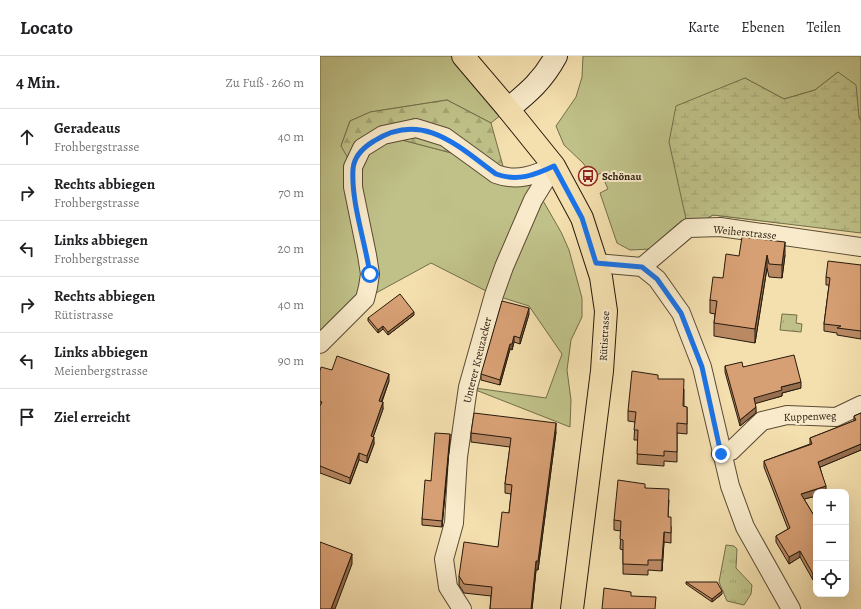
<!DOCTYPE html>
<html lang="de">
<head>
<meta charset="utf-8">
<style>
	:root { --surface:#fff; --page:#f2f2f2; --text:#202124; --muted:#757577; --line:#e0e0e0 }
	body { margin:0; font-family:Alegreya,serif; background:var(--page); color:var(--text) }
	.controls { position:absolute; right:12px; bottom:12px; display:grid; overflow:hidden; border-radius:8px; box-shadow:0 4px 16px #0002 }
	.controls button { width:36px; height:36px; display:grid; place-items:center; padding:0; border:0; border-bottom:1px solid var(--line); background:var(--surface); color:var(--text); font:20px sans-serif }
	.stop { position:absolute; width:12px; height:12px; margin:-9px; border:3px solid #1a73e8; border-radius:50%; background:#fff }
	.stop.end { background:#1a73e8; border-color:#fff; box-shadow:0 1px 4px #0008 }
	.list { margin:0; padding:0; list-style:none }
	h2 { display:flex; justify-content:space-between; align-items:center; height:52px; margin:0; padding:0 16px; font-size:17px }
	h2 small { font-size:13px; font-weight:400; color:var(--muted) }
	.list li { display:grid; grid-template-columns:26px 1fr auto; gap:12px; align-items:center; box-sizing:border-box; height:56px; padding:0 16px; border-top:1px solid var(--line) }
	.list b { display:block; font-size:15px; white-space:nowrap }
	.list p { margin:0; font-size:13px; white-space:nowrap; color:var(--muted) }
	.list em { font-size:13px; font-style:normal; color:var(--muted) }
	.icon { flex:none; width:22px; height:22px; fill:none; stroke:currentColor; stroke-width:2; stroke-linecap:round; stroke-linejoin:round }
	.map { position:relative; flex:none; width:541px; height:553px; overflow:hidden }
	header { display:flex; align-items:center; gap:24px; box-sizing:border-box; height:56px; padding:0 20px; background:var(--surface); border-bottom:1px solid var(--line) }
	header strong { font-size:19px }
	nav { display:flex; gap:22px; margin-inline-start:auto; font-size:14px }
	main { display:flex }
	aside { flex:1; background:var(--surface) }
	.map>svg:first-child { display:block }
	.green { fill:#bfc188; stroke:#736e4a }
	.forest { fill:url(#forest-firs); stroke:#736e4a }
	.wetland { fill:url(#wetland-marsh); stroke:#736e4a }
	.park { fill:url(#park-tufts); stroke:#736e4a }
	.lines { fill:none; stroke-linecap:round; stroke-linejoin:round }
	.street-casing { stroke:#5a4b34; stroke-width:20 }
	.secondary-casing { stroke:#271a0c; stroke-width:24 }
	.primary-casing { stroke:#271a0c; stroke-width:24 }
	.street { stroke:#f8eaca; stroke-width:18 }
	.secondary { stroke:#f8eaca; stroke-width:22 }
	.primary { stroke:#f4dfae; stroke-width:22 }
	.wall { fill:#b98964; stroke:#271a0c }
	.shaded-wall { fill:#966f51; stroke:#271a0c }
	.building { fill:#d79f74; stroke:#271a0c }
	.route { stroke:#1a73e8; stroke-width:5 }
	.labels { text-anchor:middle; stroke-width:4; stroke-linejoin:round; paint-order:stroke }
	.poi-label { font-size:11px; font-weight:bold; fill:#271a0c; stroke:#f8eaca; text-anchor:start }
	.street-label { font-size:11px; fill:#271a0c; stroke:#f8eaca }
</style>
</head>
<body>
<header>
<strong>Locato</strong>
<nav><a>Karte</a><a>Ebenen</a><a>Teilen</a></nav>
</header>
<main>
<aside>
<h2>4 Min.<small>Zu Fuß · 260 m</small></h2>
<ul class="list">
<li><svg class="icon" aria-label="ahead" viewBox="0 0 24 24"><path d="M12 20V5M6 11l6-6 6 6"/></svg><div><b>Geradeaus</b><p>Frohbergstrasse</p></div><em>40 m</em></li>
<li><svg class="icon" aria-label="right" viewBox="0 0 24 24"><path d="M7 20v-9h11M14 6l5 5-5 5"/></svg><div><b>Rechts abbiegen</b><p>Frohbergstrasse</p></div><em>70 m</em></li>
<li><svg class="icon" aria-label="left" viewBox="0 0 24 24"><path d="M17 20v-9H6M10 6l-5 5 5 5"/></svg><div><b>Links abbiegen</b><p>Frohbergstrasse</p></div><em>20 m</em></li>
<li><svg class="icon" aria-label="right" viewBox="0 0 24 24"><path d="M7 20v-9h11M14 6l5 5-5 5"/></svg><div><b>Rechts abbiegen</b><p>Rütistrasse</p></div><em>40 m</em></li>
<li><svg class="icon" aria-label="left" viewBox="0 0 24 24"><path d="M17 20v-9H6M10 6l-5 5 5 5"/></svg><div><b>Links abbiegen</b><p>Meienbergstrasse</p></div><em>90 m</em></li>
<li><svg class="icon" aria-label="arrive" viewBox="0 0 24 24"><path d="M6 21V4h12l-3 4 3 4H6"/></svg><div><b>Ziel erreicht</b></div></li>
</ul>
</aside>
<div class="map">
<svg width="541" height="553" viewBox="0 0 541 553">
	<defs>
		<pattern id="forest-firs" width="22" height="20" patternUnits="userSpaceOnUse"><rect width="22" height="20" fill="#bfc188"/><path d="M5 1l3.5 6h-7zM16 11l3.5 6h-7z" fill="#a4a574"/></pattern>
		<pattern id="wetland-marsh" width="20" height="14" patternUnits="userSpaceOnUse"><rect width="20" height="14" fill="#bfc188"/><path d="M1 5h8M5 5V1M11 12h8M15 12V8" fill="none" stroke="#a4a574"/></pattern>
		<pattern id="park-tufts" width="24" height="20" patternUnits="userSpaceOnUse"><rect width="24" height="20" fill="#bfc188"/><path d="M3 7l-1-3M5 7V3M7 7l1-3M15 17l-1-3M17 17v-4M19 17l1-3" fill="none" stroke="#a4a574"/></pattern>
	</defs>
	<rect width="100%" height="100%" fill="#f4dfae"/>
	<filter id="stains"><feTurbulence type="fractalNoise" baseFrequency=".005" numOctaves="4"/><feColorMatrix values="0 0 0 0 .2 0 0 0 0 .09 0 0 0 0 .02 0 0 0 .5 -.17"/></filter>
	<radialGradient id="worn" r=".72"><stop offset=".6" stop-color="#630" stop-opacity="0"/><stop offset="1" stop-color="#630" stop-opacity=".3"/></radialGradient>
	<g class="green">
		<path d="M0 0H143L188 53 171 67 127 44 51 56 30 65 21 90 63 79 147 101 180 128 214 129 241 176 249 194 262 242V261L251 284 247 314 251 344 250 371 148 331 226 342 242 298 209 250 174 239 111 207 45 243 0 284Z"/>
		<path d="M263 0H541V65L518 16 495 34 464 43 425 22 460 167 393 159 368 172 366 162 352 173 331 193 310 194 297 187 280 137 288 133 281 117 273 121 263 107 244 89 236 70 256 41 262 21Z"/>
	</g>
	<path class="forest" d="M127 44 171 67 186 121 147 101 63 79 33 111 21 90 30 65 50 56Z"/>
	<path class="wetland" d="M518 16 536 29 539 61 541 65V177L393 159 368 172 349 86 356 50 425 22 464 43 495 34Z"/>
	<g class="park">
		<path d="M462 258 477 259 476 267 482 268 481 276 460 274Z"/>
		<path d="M406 489 414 490 417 493 416 512 432 529 431 538 424 549 407 545 399 526Z"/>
	</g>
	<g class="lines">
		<g class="street-casing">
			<g id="street">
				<path d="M276 207 322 211 337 223 361 257 382 311 410 430 425 471 471 553"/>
				<path d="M322 211 368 172 400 171 541 191"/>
				<path d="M0 288 45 243 48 231 50 218 47 199 33 131V111L42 92 63 79 96 72 125 81 176 118C197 126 215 119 234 110"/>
				<path d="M401 398 411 395 442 365 467 359 516 361 541 349"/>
				<path d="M142 553 128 531 124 503 134 467 138 401 148 331 174 239 184 211 213 144 234 110"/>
			</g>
		</g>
		<g class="secondary-casing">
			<path id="secondary" d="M188 53C209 36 223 24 236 0"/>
		</g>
		<g class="primary-casing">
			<path id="primary" d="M143 0 188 53 234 110 262 162 281 221 286 255 282 315 252 553"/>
		</g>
		<use href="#street" class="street"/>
		<use href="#secondary" class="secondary"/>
		<use href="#primary" class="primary"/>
	</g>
	<g class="wall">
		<path d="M465 199 462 222 449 221 447 212 435 287 394 280V267L395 258 390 257V244L403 222 419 200Z"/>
		<path d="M541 209V283L517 279V277L504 275V268L509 229H506V221Z"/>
		<path d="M209 258 200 288 194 286 192 294 190 293 180 329 161 324V318Z"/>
		<path d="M94 259 68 279 63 273 58 277 48 265V262Z"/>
		<path d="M405 310 423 311 481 332 462 337V340L435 347 436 357 420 370 405 316Z"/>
		<path d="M12 314 69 325 62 346 63 353 53 381 54 388 47 407 39 404 30 428 0 417V315Z"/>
		<path d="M364 333V351H367V378L357 377V406L344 405V410L317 408 318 384H314L315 366 308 365V355Z"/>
		<path d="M541 357V394L500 411 506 436H496V440L484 443 496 463 493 524 480 501 469 508 456 486V480L468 473 444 411V405L490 388V382L534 365V360Z"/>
		<path d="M236 376 218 514H216L212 553H170L171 540 144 537 139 529V520L178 491 189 457 191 438 185 437V428L190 391 151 386V377Z"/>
		<path d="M130 383 122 471 102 469V463L111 425Z"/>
		<path d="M325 432 349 444 348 461 351 471V487L344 486 342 515 328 514V519L303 518V494L300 493 301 475 294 474V464Z"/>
		<path d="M366 526 402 538 392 546 366 528Z"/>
	</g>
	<g class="shaded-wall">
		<path d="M465 186V199L462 222V209Z"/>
		<path d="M447 199V212L435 287V273Z"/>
		<path d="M209 252V258L200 288V282Z"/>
		<path d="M94 256V259L68 279V276Z"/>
		<path d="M63 270V273L58 277V274Z"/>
		<path d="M194 280V286L192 294V288Z"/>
		<path d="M190 288V293L180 329V324Z"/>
		<path d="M69 318V325L59 352V345Z"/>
		<path d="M481 326V332L462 337V340L434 348V342L461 331Z"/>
		<path d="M63 346V353L51 387V380Z"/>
		<path d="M436 351V357L420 370V364Z"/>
		<path d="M236 367V376L218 514V505Z"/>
		<path d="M130 378V383L122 471V465Z"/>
		<path d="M54 381V388L47 407V400Z"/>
		<path d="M541 388V394L498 412V406Z"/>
		<path d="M39 397V404L30 428V422Z"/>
		<path d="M506 430V436H496V440L481 444V438Z"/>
		<path d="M344 476V486L342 515V504Z"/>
		<path d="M480 495V501L469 508V501Z"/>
		<path d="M32 498V508L15 553H11Z"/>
		<path d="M216 505V514L212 553H211Z"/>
		<path d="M496 517V523L493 524V518Z"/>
		<path d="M402 535V538L392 546V543Z"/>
	</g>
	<g class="building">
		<path d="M422 181 465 186 462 209 449 208 447 199 435 273 394 267 397 245 390 244 393 221 403 222 406 198 419 200Z"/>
		<path d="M508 205 541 209V275L517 272 521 270 504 268 510 222 506 221Z"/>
		<path d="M80 238 94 256 68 276 63 270 58 274 48 262Z"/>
		<path d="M182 245 209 252 200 282 194 280 192 288H190L180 324 161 318Z"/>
		<path d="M474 299 481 326 461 331 462 334 434 342 436 351 420 364 405 310 422 306 423 311Z"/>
		<path d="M17 300 69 318 59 345 63 346 51 380 54 381 47 400 39 397 30 422 0 410V350L2 346 0 345V315L1 311 12 314Z"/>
		<path d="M312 315 338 319V323H364L363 350 367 351V368L357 367V396L344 395V400L317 398 318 374H314L316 356 308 355Z"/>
		<path d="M154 357 236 367 218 505H216L211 553H170L172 531 144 528 139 520 144 486 178 491 182 456 189 457 192 429 185 428 191 382 151 377Z"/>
		<path d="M541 357V388L498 406 506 430 481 438 496 463V517L493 518 480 495 469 501 456 480 470 472 444 405 492 388 490 382 536 364 534 360Z"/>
		<path d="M115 377 130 378 122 465 102 463 105 424 111 425Z"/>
		<path d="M298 424 325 428V432L349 433 348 461H351V477L344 476 342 504H328V509L303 508V484L300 483 301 465 294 464Z"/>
		<path d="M0 486 32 498 11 553H0Z"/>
		<path d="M366 526H397L402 535 392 543Z"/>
		<path d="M284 532 311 536V540L336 541 335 553H282Z"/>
	</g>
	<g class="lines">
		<path class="route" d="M50 218C45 185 31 146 33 113 34 100 44 91 54 85 102 54 138 90 176 118 197 126 215 119 234 110L262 162 276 207 322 211 337 223 361 257 382 311 401 398"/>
	</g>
	<defs>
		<g id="bus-ring" transform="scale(1)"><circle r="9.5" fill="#f8eaca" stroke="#8f2418" stroke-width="1.5"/><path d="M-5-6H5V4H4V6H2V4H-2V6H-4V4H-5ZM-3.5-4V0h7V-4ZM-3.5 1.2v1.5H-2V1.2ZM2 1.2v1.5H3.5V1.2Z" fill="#8f2418"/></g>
	</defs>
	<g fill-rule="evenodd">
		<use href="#bus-ring" x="268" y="120"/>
	</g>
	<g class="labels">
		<g class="poi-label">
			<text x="282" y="124">Schönau</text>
		</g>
		<g class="street-label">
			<text transform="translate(425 176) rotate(6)" y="4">Weiherstrasse</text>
			<text transform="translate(284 280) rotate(-87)" y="4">Rütistrasse</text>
			<text transform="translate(157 304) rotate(-76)" y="4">Unterer Kreuzacker</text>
			<text transform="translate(490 360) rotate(-2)" y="4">Kuppenweg</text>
		</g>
	</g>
	<rect width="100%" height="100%" filter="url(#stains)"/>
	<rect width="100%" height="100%" fill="url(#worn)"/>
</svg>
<div class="controls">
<button>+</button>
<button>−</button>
<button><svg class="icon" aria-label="locate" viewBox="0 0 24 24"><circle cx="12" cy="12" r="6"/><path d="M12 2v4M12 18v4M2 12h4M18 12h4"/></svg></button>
</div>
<div class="stop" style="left:50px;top:218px"></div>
<div class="stop end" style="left:401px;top:398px"></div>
</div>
</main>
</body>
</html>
